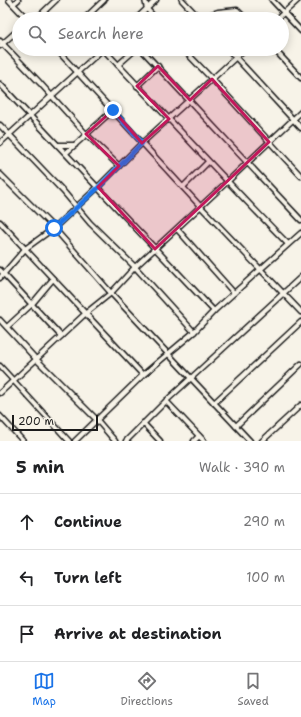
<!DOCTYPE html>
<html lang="en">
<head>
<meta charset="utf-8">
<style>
	:root { --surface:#fff; --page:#f2f2f2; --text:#202124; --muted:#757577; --line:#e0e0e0; --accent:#1a73e8 }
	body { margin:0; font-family:"Shantell Sans",sans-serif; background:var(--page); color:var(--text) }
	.scale { position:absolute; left:12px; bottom:10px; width:86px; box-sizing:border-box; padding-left:4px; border:2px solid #1c1c1c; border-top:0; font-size:11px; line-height:14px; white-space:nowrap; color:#1c1c1c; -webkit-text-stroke:3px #f7f3e8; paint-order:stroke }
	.stop { position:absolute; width:12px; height:12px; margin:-9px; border:3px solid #1a73e8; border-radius:50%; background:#fff }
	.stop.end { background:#1a73e8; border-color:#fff; box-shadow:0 1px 4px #0008 }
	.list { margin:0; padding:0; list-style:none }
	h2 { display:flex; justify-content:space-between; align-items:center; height:52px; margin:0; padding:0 16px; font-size:17px }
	h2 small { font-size:13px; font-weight:400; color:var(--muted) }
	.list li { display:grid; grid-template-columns:26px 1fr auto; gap:12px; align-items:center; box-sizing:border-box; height:56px; padding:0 16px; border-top:1px solid var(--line) }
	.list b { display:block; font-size:15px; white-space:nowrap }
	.list em { font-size:13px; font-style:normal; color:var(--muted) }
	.icon { flex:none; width:22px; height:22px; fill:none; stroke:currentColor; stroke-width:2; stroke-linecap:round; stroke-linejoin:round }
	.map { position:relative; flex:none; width:301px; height:441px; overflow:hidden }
	.search { position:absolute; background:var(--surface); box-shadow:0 2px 10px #0003; left:12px; right:12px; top:12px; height:44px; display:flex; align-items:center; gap:10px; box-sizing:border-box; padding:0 14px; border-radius:22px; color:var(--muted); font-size:15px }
	.sheet { height:220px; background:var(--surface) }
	nav { display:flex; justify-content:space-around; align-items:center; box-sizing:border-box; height:56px; border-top:1px solid var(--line); background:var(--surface); font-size:11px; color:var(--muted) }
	nav a { display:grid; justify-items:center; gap:2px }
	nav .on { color:var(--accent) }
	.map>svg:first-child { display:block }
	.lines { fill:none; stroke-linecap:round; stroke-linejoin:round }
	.minor-casing { stroke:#1c1c1c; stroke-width:7 }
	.minor { stroke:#f7f3e8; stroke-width:4 }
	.route { stroke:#1a73e8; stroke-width:5 }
	.marked { fill:#c2185b; fill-opacity:0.2; stroke:#c2185b; stroke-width:3; stroke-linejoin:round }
</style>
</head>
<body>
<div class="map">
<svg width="301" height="441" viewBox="0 0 301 441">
	<rect width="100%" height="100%" fill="#f7f3e8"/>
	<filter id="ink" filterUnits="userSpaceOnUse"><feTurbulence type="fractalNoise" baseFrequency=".025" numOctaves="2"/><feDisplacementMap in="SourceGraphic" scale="8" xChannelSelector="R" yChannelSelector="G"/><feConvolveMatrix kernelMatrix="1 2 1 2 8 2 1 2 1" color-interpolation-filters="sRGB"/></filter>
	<g filter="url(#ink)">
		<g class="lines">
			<g class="minor-casing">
				<g id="minor">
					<path d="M9 0 27 19"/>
					<path d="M145 0 147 9 156 19"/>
					<path d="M182 0 200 19"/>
					<path d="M272 0 301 31"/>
					<path d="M13 4 18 0"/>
					<path d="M199 18 218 12 237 10 246 19"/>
					<path d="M36 19 56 0"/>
					<path d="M84 19 104 0"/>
					<path d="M136 19 156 0"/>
					<path d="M277 19 298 0"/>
					<path d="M0 41 40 83 86 134 119 166"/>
					<path d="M0 46 19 29"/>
					<path d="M56 49 201 207 301 312"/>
					<path d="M103 49C165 114 225 180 288 244"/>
					<path d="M141 49 301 220"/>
					<path d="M183 49 212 79 301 176"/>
					<path d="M228 49 301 128"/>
					<path d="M274 49 301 78"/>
					<path d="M118 65 136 49"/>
					<path d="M0 84 214 311"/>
					<path d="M137 86 158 66"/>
					<path d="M0 125 63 191 90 223 135 267 194 332"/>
					<path d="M0 143 103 49"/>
					<path d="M58 145H75"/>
					<path d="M66 153 113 110"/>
					<path d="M0 174 54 228 111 293 250 441"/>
					<path d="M183 187 208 162"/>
					<path d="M0 222 143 375"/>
					<path d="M177 229 234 293"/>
					<path d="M0 270 61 336"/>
					<path d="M0 278 25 249 54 228 98 187 142 143 245 49"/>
					<path d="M0 320 36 359 97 420 115 441"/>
					<path d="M7 327 32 304 53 279"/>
					<path d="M0 366 69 441"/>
					<path d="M0 393 86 313 111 293 135 267 227 182 301 112"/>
					<path d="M166 401 204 441"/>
					<path d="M214 403 301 322"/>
					<path d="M0 416 23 441"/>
					<path d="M143 423 160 441"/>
					<path d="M236 426 301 364"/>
					<path d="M75 441 143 375 194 332 214 311 301 233"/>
					<path d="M126 441 166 401 301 277"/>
					<path d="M194 441 199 436"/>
					<path d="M262 441 301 405"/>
				</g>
			</g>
			<use href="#minor" class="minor"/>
		</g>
	</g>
	<g class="lines" filter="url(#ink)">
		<path class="route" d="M54 228 98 188 142 143 113 110"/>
	</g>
	<path class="marked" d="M158 66 190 100 212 79 269 142 155 249 98 187 119 166 86 134 113 110 142 143 169 119 137 86Z"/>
</svg>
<div class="scale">200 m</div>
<div class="stop" style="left:54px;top:228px"></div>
<div class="stop end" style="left:113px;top:110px"></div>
<div class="search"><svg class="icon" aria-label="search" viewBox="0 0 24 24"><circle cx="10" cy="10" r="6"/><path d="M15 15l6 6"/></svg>Search here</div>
</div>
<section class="sheet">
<h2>5 min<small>Walk · 390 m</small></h2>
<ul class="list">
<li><svg class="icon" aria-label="ahead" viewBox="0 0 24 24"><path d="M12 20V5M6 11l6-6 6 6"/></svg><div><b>Continue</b></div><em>290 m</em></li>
<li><svg class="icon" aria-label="left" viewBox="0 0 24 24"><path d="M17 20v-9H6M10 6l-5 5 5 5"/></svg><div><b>Turn left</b></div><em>100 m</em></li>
<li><svg class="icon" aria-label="arrive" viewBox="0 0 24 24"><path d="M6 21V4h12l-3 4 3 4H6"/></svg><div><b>Arrive at destination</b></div></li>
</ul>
</section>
<nav>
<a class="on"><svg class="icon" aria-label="map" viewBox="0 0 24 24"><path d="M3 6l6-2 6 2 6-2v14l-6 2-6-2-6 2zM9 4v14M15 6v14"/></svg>Map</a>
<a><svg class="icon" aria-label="directions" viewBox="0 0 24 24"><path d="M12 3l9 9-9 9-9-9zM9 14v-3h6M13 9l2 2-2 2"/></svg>Directions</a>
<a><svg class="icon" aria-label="saved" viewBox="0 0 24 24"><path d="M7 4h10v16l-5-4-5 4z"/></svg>Saved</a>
</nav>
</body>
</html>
